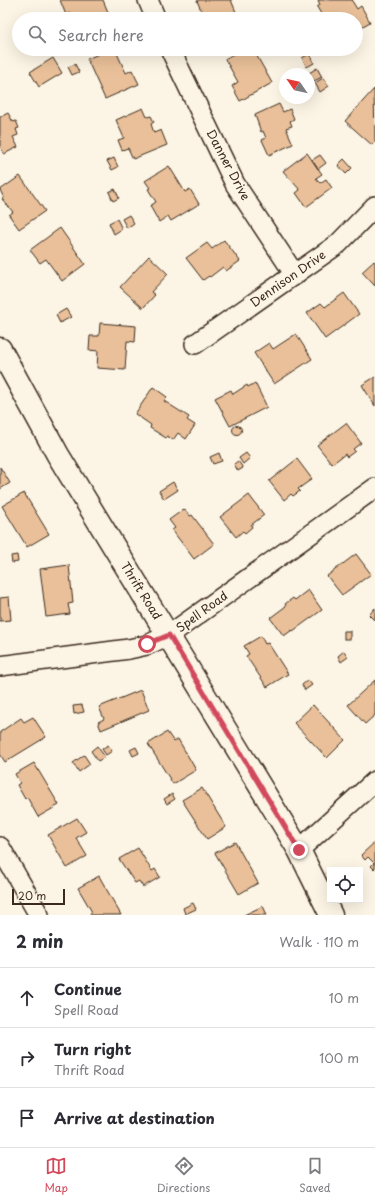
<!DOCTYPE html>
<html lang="en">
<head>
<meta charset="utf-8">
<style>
	:root { --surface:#fff; --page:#f2f2f3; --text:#2b2b33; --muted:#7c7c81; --line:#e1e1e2; --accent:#d1495b }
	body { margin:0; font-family:"Playpen Sans",sans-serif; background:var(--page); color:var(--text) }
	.controls { position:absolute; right:12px; bottom:12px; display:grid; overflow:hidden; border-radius:0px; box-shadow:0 4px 16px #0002 }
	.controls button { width:36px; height:36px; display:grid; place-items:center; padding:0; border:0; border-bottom:1px solid var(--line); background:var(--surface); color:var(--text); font:20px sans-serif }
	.compass { position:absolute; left:279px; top:68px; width:36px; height:36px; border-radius:50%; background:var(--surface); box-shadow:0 4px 16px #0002; rotate:304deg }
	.scale { position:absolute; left:12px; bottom:10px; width:53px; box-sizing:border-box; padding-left:4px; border:2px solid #3b2a1e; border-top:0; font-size:11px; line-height:14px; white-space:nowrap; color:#3b2a1e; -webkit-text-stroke:3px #fcf5e5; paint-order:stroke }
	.stop { position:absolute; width:12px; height:12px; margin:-9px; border:3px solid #d1495b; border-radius:50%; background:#fff }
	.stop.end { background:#d1495b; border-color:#fff; box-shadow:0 1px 4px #0008 }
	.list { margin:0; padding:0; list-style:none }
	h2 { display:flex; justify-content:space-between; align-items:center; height:52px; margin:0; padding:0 16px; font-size:17px }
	h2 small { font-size:13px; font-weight:400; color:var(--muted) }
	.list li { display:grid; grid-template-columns:26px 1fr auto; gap:12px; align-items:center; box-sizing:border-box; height:60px; padding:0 16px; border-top:1px solid var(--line) }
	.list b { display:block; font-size:15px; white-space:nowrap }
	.list p { margin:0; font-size:13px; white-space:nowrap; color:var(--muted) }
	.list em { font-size:13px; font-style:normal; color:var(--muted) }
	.icon { flex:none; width:22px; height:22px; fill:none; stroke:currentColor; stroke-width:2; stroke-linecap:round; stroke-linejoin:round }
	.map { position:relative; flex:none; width:375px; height:915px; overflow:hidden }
	.search { position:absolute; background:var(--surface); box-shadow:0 4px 16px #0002; left:12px; right:12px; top:12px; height:44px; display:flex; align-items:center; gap:10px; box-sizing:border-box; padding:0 14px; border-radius:22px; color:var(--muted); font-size:15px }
	.sheet { height:232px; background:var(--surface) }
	nav { display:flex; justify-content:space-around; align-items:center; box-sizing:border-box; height:56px; border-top:1px solid var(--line); background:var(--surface); font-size:11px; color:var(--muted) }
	nav a { display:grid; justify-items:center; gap:2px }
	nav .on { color:var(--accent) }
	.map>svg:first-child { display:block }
	.building { fill:#e9c099; stroke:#3b2a1e }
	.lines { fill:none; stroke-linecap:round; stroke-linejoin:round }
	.street-casing { stroke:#3b2a1e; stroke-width:22 }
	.secondary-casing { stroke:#3b2a1e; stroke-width:25 }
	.street { stroke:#fcf5e5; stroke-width:19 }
	.secondary { stroke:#fcf5e5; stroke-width:22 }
	.route { stroke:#d1495b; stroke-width:5 }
	.labels { text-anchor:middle; stroke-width:3.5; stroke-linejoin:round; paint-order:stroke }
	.street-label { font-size:12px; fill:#3b2a1e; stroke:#fcf5e5 }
</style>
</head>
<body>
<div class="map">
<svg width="375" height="915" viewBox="0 0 375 915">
	<rect width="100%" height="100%" fill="#fcf5e5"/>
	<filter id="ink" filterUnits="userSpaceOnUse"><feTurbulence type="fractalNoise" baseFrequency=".025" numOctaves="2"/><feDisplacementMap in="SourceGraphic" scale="8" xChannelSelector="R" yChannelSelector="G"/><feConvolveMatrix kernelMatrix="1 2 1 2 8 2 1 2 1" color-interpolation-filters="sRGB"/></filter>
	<g filter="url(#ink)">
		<g class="building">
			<path d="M60 0H103L110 17 106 19H73L70 13 66 15Z"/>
			<path d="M199 0H231L236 12 234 13 237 19H205L197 1Z"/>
			<path d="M318 0H353L352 1 357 9 361 6 370 22 356 30V19H324L317 7 320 5Z"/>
			<path d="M110 49H115L126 73 132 70 139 84 105 99 87 59Z"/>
			<path d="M242 49H253L272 83 240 101 232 86 238 82 225 59Z"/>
			<path d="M309 54 314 63 307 67 302 58Z"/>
			<path d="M53 58 62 73 39 87 30 72Z"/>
			<path d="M75 64 79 72 72 75 68 67Z"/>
			<path d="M317 68 322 77 314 81 309 73Z"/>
			<path d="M323 78 329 86 320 92 315 83Z"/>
			<path d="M374 89 375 142 372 145 345 121Z"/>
			<path d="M279 104 283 112 290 109 294 119 290 121 292 126 286 128 293 144 269 155 262 140 266 138 263 131 261 132 255 115Z"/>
			<path d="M143 108 147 117 151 116 154 122 151 124 154 133 161 130 167 145 133 159 128 148 122 150 118 140 124 138 116 120Z"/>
			<path d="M8 113 13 122 16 121 19 128 16 129 18 135 13 137 18 147 4 154 0 146V117Z"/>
			<path d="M307 153 322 174 316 178 320 183 326 179 332 188 306 207 296 193 300 190 283 171Z"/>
			<path d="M320 155 326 163 318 169 312 160Z"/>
			<path d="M114 158 118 167 112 170 107 161Z"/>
			<path d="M344 159 352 168 346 174 338 165Z"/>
			<path d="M169 166 185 192 190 189 199 204 171 221 168 216 159 222 150 206 156 202 148 189 150 188 145 181Z"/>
			<path d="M20 176 45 211 19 229 9 215 13 212 2 199 4 198 0 190Z"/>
			<path d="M115 189 119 198 113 201 109 192Z"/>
			<path d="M129 215 134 223 127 228 122 219Z"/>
			<path d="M117 219 122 229 114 234 109 223Z"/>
			<path d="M60 228 85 264 62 281 46 259 40 263 30 250Z"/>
			<path d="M224 240 240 261 226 271 223 267 210 277 209 276 203 280 186 258 207 243 212 249Z"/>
			<path d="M149 256 168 274 151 292 155 295 143 308 120 287Z"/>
			<path d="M374 261 375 262V286L362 272Z"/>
			<path d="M344 293 359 314 325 339 307 313 321 303 325 307Z"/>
			<path d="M66 309 71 317 60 323 56 315Z"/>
			<path d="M100 323 136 326 135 342 127 341 125 370 97 368 98 351 89 350 90 336H99Z"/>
			<path d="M296 334 312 359 274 384 254 353 269 343 273 349Z"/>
			<path d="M375 377V406L362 385Z"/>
			<path d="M255 383 267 407 230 426 215 398 231 390 233 394 247 385 248 387Z"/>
			<path d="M153 387 167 397 164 401 189 417 187 420 195 425 186 439 178 433 173 440 167 436 166 438 150 428 151 425 135 414Z"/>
			<path d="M346 423 361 443 353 449 355 451 347 457 345 454 332 464 317 445Z"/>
			<circle cx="237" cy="430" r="4.5"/>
			<path d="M219 453 222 461 213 464 210 457Z"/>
			<path d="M246 453 250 458 243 464 239 458Z"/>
			<path d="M297 459 312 479 298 489 300 491 293 496 291 494 284 500 269 481Z"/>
			<path d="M238 461 243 468 238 471 234 464Z"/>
			<path d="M0 467 10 483 0 489Z"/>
			<path d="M173 482 178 490 164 499 159 491Z"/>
			<path d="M24 493 49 534 27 547 2 506Z"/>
			<path d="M249 495 264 515 251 525 252 527 245 533 243 531 236 537 220 517Z"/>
			<path d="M184 509 190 516 192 515 214 544 194 559 172 530 175 528 169 520Z"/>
			<path d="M356 554 371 574 342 595 327 576Z"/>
			<path d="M17 555 18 562 12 563 11 556Z"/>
			<path d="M69 565 73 603 68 604 70 614 46 617 40 569Z"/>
			<path d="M308 590 322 610 293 631 292 630 284 636 270 618 286 606 285 604 293 598 295 600Z"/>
			<path d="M9 597 11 620 0 621V598Z"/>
			<path d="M375 608V619L374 620 369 615Z"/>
			<rect x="344" y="631" width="6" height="8"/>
			<path d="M261 636 265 644 268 643 288 674 267 687 246 656 249 654 244 646Z"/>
			<path d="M344 651 348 657 341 662 338 656Z"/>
			<path d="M308 680 312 685 305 690 302 685Z"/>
			<path d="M375 680V715L365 724 348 705Z"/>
			<path d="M141 690 149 710 101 730 98 722 104 719 99 707Z"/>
			<path d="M82 705 84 712 74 714 73 706Z"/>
			<path d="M313 705 345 740 327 758 294 723Z"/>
			<path d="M33 717 46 737 5 762 0 754V732L21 718 24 722Z"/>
			<path d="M167 732 174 742 178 739 196 770 173 784 148 744Z"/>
			<path d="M108 745 112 751 106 755 102 749Z"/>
			<path d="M97 746 105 757 98 761 91 751Z"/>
			<path d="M136 747 139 753 133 756 130 750Z"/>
			<path d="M84 755 90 764 79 772 73 763Z"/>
			<path d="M34 763 59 805 38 817 27 797 25 799 17 785 20 783 15 774Z"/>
			<path d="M202 788 226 827 207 839 182 800Z"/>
			<path d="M172 794 175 799 167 804 164 799Z"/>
			<path d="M77 818 86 832 76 838 87 856 67 868 48 835Z"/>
			<path d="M235 842 258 883 239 894 215 853Z"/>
			<path d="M375 842V868L374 869 371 866 374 863 368 857 365 860 361 855Z"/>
			<path d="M138 848 152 871 155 869 160 877 143 887 139 881 135 883 119 859Z"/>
			<path d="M99 876 121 915H91L90 913 92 912 78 888Z"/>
			<path d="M193 903 196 909 185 914 183 908Z"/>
			<path d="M263 906 267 915H244Z"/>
		</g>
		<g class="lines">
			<g class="street-casing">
				<g id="street">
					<path d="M148 0 156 19"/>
					<path d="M170 49 235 184 295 275"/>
					<path d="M195 344 338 244 375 206"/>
					<path d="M0 666 129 649 147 645 169 635 375 488"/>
					<path d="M0 847 39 915"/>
					<path d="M299 850 375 781"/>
				</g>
			</g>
			<g class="secondary-casing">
				<path id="secondary" d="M0 349 58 455 299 850 331 915"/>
			</g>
			<use href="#street" class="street"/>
			<use href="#secondary" class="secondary"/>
		</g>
	</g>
	<g class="lines" filter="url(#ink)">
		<path class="route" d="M147 644 169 635 299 850"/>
	</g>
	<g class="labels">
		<g class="street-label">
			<text transform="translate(228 165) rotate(62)" y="4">Danner Drive</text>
			<text transform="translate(288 279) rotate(-35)" y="4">Dennison Drive</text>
			<text transform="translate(141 591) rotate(58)" y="4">Thrift Road</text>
			<text transform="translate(202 612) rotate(-36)" y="4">Spell Road</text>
		</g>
	</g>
</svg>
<div class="controls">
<button><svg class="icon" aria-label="locate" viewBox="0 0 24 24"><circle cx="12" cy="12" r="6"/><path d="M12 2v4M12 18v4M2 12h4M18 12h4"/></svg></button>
</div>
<svg class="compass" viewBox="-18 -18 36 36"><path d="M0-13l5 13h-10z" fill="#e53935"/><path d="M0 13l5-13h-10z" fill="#7c7c81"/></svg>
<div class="scale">20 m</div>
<div class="stop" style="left:147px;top:644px"></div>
<div class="stop end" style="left:299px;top:850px"></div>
<div class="search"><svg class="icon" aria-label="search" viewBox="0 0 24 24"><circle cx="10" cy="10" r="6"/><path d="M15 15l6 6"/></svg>Search here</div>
</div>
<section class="sheet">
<h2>2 min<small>Walk · 110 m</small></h2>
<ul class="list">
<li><svg class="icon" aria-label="ahead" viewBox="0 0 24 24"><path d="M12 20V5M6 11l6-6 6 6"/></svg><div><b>Continue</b><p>Spell Road</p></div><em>10 m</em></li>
<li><svg class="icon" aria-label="right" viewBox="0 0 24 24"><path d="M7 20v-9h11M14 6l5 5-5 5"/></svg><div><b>Turn right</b><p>Thrift Road</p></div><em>100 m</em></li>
<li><svg class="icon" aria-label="arrive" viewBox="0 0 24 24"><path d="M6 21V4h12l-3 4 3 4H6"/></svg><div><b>Arrive at destination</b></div></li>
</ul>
</section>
<nav>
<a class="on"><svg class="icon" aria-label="map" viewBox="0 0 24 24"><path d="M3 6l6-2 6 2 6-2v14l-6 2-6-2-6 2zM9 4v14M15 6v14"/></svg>Map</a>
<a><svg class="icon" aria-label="directions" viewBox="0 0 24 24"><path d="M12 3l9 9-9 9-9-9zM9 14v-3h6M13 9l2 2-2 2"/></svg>Directions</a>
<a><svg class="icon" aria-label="saved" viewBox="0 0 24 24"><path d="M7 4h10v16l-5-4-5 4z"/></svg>Saved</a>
</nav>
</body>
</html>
